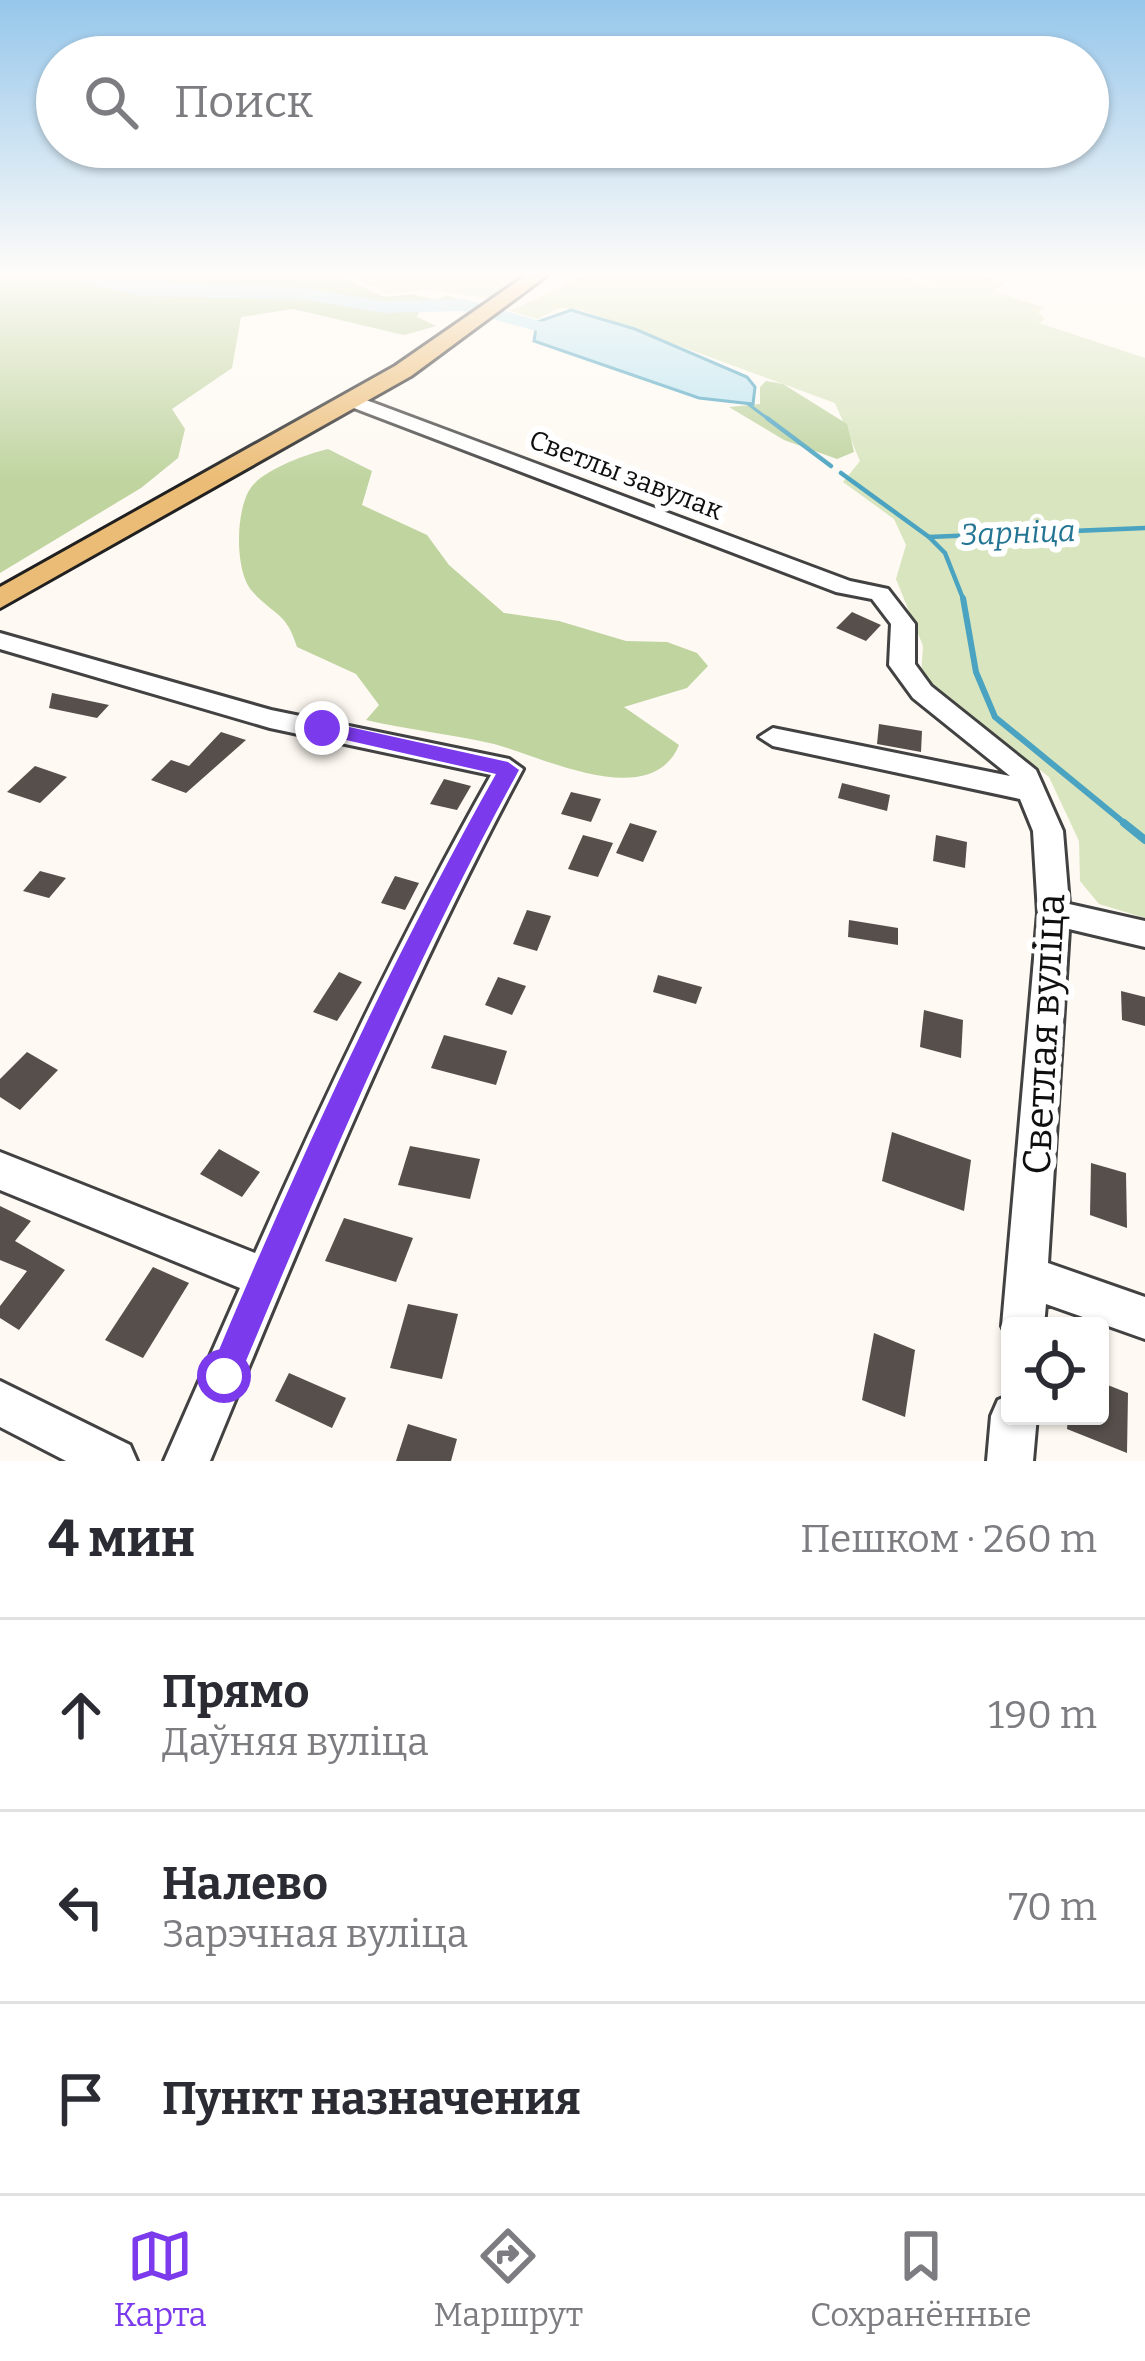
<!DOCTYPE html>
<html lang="ru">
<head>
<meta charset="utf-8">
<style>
	:root { --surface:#fff; --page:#f7f7f7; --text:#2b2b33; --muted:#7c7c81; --line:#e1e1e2; --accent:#7c3aed }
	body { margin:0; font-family:Bitter,serif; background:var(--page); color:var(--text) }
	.controls { position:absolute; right:36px; bottom:36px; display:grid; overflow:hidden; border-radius:12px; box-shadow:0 3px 9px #0004 }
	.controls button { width:108px; height:108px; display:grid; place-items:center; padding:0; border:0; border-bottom:3px solid var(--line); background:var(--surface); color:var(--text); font:60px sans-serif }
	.stop { position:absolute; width:36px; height:36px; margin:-27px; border:9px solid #7c3aed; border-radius:50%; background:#fff }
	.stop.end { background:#7c3aed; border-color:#fff; box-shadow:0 3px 12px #0008 }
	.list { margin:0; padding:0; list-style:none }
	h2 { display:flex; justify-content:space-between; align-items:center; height:156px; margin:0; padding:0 48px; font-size:51px }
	h2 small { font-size:39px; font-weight:400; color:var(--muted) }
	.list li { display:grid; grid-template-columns:78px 1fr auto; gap:36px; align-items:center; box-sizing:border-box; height:192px; padding:0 48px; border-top:3px solid var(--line) }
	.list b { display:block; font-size:45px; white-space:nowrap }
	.list p { margin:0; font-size:39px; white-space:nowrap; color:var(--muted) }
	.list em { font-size:39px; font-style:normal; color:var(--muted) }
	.icon { flex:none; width:66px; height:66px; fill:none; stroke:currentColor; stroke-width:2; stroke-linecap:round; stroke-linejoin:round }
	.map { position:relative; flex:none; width:1145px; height:1461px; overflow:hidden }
	.search { position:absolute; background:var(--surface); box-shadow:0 3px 9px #0004; left:36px; right:36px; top:36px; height:132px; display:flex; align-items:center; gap:30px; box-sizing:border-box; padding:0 42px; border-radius:66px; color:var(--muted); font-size:45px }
	.sheet { height:732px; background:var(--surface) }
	nav { display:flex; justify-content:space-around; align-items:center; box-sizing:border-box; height:168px; border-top:3px solid var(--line); background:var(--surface); font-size:33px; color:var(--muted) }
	nav a { display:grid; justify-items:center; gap:6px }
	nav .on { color:var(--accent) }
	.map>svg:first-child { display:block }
	.green { fill:#d8e5be }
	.forest { fill:#bfd49f }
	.water { fill:#bbe4f0; stroke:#4aa3c0; stroke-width:3 }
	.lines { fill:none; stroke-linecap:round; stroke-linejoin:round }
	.stream-far3 { stroke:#4aa3c0; stroke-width:3 }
	.stream-far2 { stroke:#4aa3c0; stroke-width:4.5 }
	.stream-far1 { stroke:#4aa3c0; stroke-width:6 }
	.stream { stroke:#4aa3c0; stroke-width:8 }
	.river { fill:#bbe4f0; fill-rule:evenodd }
	.building { fill:#564f4c }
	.minor-casing { stroke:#424242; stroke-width:6 }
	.major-casing { stroke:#202020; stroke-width:6 }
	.minor { fill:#fff; fill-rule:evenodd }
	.major { fill:#ebbc75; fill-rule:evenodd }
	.route { fill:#7c3aed }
	.labels { text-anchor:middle; stroke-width:12; stroke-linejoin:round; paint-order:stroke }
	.far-street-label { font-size:27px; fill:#0f0f0f; stroke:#fff }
	.far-water-label { font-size:30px; font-style:italic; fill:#247594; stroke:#fff }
	.near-street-label { font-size:39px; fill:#0f0f0f; stroke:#fff }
</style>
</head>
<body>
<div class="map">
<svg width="1145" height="1461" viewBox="0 0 1145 1461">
	<rect width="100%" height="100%" fill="#fef9f2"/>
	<g class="green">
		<path d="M350 276H520L490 298 426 290 389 294Z"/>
		<path d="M584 276H903L944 290 917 276H983L1004 283 994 291 1045 308 1038 312 1045 319 1039 323 1145 358V918L1099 904 1080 881 1079 841 1049 777 921 676 923 646 896 579 906 545 894 519 843 482 860 461 835 403 582 310 560 308 537 319 510 311Z"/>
	</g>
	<g class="forest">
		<path d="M0 276H341L384 297 412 294 436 300 447 295 465 302 420 309 417 317 436 326 404 335 293 309 241 317 232 368 172 409 185 429 178 458 141 488 0 573Z"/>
		<path d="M766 381 783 384 847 424 854 452 837 459 784 440 729 407 760 404V387Z"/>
		<path d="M328 449 372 471 362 505 427 535 449 565 504 613 559 621 626 641 667 642 697 653 708 666 687 688 624 707 679 745C651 813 541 756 494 744 452 734 408 730 366 720L379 705 356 674 297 647C286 611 274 616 252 591 234 571 235 505 253 485 268 468 307 454 328 449Z"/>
	</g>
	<path class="water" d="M571 310 635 329 747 377 755 387 753 404 699 398 534 341 537 322Z"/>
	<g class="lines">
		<path class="stream-far3" d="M748 404 771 421"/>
		<g class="stream-far2">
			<path d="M767 418 831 466"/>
			<path d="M841 473 929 537 1145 528"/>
			<path d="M929 537 945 553 964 601"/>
		</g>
		<path class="stream-far1" d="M963 598 976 672 995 717 1128 826"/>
		<path class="stream" d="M1124 823 1145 840"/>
		<path class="river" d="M49 276 306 288 383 301 464 299 595 337 584 344 463 311 383 313 306 300 143 296Z"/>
	</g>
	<g class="building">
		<path d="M852 612 881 625 866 641 836 628Z"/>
		<path d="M52 693 109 705 97 718 49 708Z"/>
		<path d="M879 724 922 731 921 752 877 744Z"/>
		<path d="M221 732 246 740 186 793 151 780 171 760 189 766Z"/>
		<path d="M35 766 67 777 40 803 7 792Z"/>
		<path d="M444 779 471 786 457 810 430 804Z"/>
		<path d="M842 783 890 795 887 811 838 798Z"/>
		<path d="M571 792 601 799 591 822 561 814Z"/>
		<path d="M630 823 657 831 643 862 616 853Z"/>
		<path d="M583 835 613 843 598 877 568 869Z"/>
		<path d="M936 835 967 842 965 868 933 861Z"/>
		<path d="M40 871 66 878 49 898 23 891Z"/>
		<path d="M395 876 419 883 405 910 381 903Z"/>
		<path d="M527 910 551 916 537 951 513 944Z"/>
		<path d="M849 920 898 928V945L848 937Z"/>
		<path d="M339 972 362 982 337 1021 313 1012Z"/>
		<path d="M658 975 702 987 696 1004 653 992Z"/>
		<path d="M498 977 526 986 512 1015 485 1005Z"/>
		<path d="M1121 991 1145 997V1026L1122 1020Z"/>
		<path d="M924 1010 963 1020 961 1058 920 1047Z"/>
		<path d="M444 1035 507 1051 496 1085 431 1068Z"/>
		<path d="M27 1052 58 1070 20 1110 0 1097V1079Z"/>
		<path d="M892 1132 971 1160 964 1211 882 1181Z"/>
		<path d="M410 1146 480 1159 470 1199 398 1185Z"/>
		<path d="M219 1149 260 1172 242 1197 200 1174Z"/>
		<path d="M1091 1163 1126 1173 1127 1228 1090 1215Z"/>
		<path d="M0 1206 31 1221 15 1241 65 1270 19 1330 0 1318V1306L27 1271 0 1260Z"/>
		<path d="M344 1218 413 1238 396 1282 325 1261Z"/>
		<path d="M153 1267 189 1283 143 1358 105 1340Z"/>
		<path d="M408 1304 458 1314 442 1379 390 1368Z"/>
		<path d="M874 1333 915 1350 905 1417 862 1400Z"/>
		<path d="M289 1373 346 1398 332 1428 275 1401Z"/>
		<path d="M1100 1382 1128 1393 1127 1453 1067 1429 1068 1416H1100Z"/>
		<path d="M408 1424 457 1439 451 1461H396Z"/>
	</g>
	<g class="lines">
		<g class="minor-casing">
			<g id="minor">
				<path d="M346 397H358L850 581 888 589 915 624V664L931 686 1036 770 1063 831 1069 904 1145 921V947L1069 929 1048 1263 1145 1297V1339L1046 1304 1044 1326H1010V1342L1002 1326 1038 913 1033 831 1020 799 773 746 759 737 773 728 1010 776 913 698 889 665 891 624 872 599 836 592 346 405Z"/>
				<path d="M0 633 271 710 509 759 523 769C403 993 307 1226 210 1461H164L240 1288 0 1190V1152L255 1253C327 1090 403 931 491 775L270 728 0 649Z"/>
				<path d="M0 1381 130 1445 137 1461H66L0 1427Z"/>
				<path d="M1010 1395V1416H1037L1033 1461H987L991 1416 998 1400Z"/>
			</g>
		</g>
		<g class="major-casing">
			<path id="major" d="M525 276H546L411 376 0 608V587L395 366Z"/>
		</g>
		<use href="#minor" class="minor"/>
		<use href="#major" class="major"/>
	</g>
	<linearGradient id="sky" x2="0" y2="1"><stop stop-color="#96c7eb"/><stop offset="0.57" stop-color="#fffcf9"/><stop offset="1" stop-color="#fffcf9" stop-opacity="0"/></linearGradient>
	<rect width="1145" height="481" fill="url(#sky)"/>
	<path class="route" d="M322 721 508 762 519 770C410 970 323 1177 235 1387L224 1392 213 1387 208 1376C294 1170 387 968 496 774L315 733 312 728Z"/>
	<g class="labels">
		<g class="far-street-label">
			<text transform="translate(626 475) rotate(21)" y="9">Светлы завулак</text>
		</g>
		<g class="far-water-label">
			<text transform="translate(1018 533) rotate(-2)" y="10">Зарніца</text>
		</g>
		<g class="near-street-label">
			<text transform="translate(1043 1034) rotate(-87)" y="14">Светлая вуліца</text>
		</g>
	</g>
</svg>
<div class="controls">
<button><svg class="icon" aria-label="locate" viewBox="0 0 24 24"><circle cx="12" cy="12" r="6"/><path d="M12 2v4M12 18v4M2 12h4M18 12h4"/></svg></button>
</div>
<div class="stop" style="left:224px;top:1376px"></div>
<div class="stop end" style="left:322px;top:728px"></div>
<div class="search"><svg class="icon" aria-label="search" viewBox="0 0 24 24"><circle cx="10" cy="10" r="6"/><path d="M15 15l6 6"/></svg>Поиск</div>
</div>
<section class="sheet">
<h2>4 мин<small>Пешком · 260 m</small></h2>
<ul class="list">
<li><svg class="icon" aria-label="ahead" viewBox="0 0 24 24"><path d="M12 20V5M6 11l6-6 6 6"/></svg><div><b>Прямо</b><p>Даўняя вуліца</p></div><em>190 m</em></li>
<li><svg class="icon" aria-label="left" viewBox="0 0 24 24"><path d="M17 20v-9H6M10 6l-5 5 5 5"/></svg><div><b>Налево</b><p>Зарэчная вуліца</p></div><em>70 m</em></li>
<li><svg class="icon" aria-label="arrive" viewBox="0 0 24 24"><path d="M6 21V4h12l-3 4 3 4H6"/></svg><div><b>Пункт назначения</b></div></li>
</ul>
</section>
<nav>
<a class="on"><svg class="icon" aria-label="map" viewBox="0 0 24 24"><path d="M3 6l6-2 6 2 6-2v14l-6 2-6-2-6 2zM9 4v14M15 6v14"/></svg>Карта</a>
<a><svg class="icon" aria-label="directions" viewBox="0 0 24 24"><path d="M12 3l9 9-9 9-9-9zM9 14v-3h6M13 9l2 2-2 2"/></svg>Маршрут</a>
<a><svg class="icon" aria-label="saved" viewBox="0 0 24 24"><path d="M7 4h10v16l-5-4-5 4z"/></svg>Сохранённые</a>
</nav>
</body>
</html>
